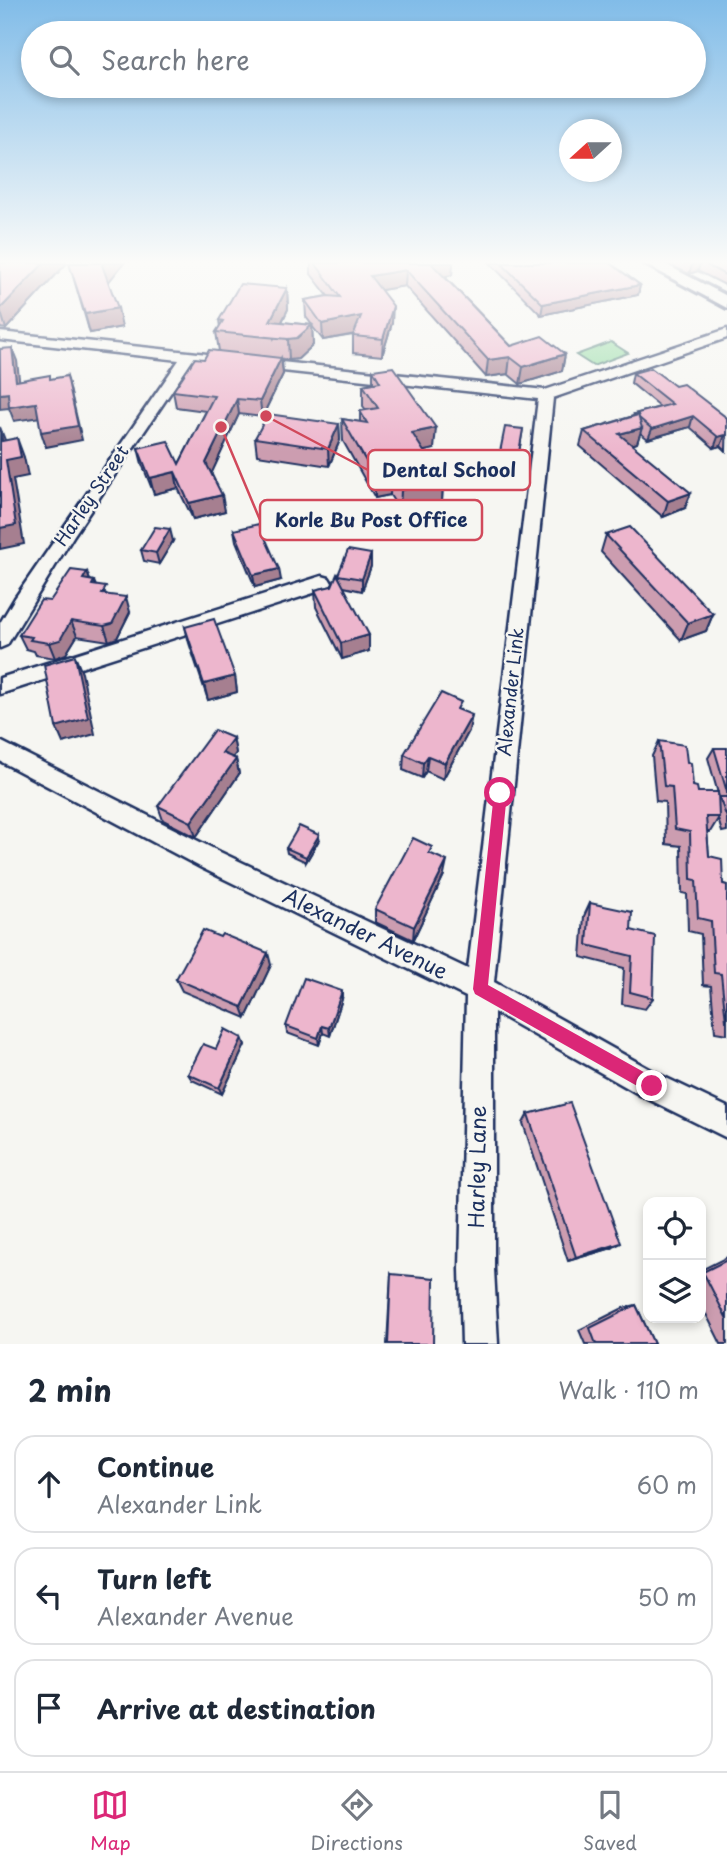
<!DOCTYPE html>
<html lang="en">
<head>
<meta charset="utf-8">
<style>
	:root { --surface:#fff; --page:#f6f6f7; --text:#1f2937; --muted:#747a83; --line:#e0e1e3; --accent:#db2777 }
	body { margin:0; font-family:"Playpen Sans",sans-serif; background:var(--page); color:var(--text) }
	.controls { position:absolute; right:21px; bottom:21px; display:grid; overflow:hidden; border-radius:14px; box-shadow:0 4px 10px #0003 }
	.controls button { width:63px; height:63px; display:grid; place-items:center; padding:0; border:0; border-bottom:2px solid var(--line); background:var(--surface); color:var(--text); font:35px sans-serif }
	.compass { position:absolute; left:559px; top:119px; width:63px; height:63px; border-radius:50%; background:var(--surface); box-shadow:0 4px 10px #0003; rotate:249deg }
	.stop { position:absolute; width:21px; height:21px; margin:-16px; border:5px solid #db2777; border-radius:50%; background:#fff }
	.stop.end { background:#db2777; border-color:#fff; box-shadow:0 2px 7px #0008 }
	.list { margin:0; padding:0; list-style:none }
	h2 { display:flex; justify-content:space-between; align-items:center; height:91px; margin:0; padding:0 28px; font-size:30px }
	h2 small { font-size:23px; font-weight:400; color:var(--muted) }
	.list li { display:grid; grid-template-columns:46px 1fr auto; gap:21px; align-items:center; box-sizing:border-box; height:98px; margin:0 14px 14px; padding:0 14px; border:2px solid var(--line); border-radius:21px }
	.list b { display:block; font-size:26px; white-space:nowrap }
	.list p { margin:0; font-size:23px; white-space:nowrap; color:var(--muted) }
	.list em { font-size:23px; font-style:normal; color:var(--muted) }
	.icon { flex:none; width:38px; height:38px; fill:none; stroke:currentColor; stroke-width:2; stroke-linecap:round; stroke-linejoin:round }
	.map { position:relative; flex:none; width:727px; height:1344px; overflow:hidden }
	.search { position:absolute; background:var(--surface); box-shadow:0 4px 10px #0003; left:21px; right:21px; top:21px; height:77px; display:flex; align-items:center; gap:18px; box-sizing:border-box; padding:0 24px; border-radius:38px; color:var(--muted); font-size:26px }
	.sheet { height:427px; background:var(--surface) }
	nav { display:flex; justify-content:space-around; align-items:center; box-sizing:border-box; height:98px; border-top:2px solid var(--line); background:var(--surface); font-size:19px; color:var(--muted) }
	nav a { display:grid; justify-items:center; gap:4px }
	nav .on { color:var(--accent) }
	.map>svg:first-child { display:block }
	.green { fill:#98dca7; stroke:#5a8682; stroke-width:2 }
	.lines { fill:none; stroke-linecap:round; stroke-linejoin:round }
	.minor-casing { stroke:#1b2f5e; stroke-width:5 }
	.major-casing { stroke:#1b2f5e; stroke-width:6 }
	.minor { fill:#f6f6f2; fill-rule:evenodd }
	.major { fill:#f6f6f2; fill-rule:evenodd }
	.wall { fill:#cc9db0; stroke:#1b2f5e; stroke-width:2 }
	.shaded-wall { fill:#a67f90; stroke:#1b2f5e; stroke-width:2 }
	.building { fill:#edb6cd; stroke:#1b2f5e; stroke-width:2 }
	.route { fill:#db2777 }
	.labels { text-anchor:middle; stroke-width:5; stroke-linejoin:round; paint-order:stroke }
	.street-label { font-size:18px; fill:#1b2f5e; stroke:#f6f6f2 }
	.near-street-label { font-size:21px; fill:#1b2f5e; stroke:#f6f6f2 }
	.leader { fill:none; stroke:#d1495b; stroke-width:2.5 }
	.callout-dot { fill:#d1495b; stroke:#f6f6f2; stroke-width:2.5 }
	.callout { fill:#f6f6f2; stroke:#d1495b; stroke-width:2.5 }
	.callout-label { font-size:19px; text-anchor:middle; font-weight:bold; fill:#1b2f5e }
</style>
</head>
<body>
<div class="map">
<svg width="727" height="1344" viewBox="0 0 727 1344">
	<rect width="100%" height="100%" fill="#f6f6f2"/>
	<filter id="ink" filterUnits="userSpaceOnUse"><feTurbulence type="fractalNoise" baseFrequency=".0143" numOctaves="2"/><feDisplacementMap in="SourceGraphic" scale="14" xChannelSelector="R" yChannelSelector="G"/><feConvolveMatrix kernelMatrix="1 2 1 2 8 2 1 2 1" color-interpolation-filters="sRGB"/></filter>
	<g filter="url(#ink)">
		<path class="green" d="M611 342 628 353 593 366 576 355Z"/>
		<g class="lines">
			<g class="minor-casing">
				<g id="minor">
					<path d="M727 329V338L553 398 494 982 662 1076 727 1107V1138L642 1096 494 1012V1269L498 1344H462L460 1269 466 997 202 868 0 761V741L220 852 468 969 538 399 192 361 74 535 7 645 0 648V623L15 598 179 360 0 340V332L545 390Z"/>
					<path d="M322 576 329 578 332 583 329 588 0 694V678Z"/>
				</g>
			</g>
			<g class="major-casing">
				<path id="major" d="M643 263H663L727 296V308Z"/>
			</g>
			<use href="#minor" class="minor"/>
			<use href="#major" class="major"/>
		</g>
		<g class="wall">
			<path d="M0 263H67L6 329 0 328Z"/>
			<path d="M69 263H124L108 282 122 327 90 333Z"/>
			<path d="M311 263H453L452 275 444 276 511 346 565 354 562 371 520 384 508 374 486 377 405 286 381 290 392 323 382 356 353 353V335L323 340 312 326 313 345 298 359 289 360 282 359 283 374 262 417 239 414 211 473 225 511 193 519 178 488 154 494 142 464 138 448 179 464 206 411 176 407 173 391 204 359 219 351 216 332 220 327 219 320 287 288 288 309 282 322 312 325 306 317 305 300 328 296 311 274Z"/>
			<path d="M490 263H610L640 285 638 295 541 315Z"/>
			<path d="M666 263H727V286L698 271 689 274Z"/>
			<path d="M373 370 434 449 424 451 443 481 442 502 400 511 390 495 375 498 343 441 342 419 360 422V411L366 410 363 406V385L373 383Z"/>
			<path d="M633 373 675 386 727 418 726 451 721 446 714 448 690 427 648 439 640 433 637 443 632 445 685 508 663 517 580 446 584 431 633 416 634 414 660 407 631 383Z"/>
			<path d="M339 424 340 440 329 466 257 455 255 438Z"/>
			<path d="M523 429 514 481 495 478 497 467Z"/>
			<path d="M234 530 281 580 255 587 236 541Z"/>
			<path d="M606 535 713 614 706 631 681 640 601 552Z"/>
			<path d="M173 541 159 564 144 561 141 550Z"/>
			<path d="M371 554V566L362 591 344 587 369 651 342 659 316 607 315 590 332 586 339 577 338 575Z"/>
			<path d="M87 572 90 580 94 581 96 586 130 612 117 638 109 641 77 636 66 654 55 658 36 655 34 651 26 649 19 635 50 601Z"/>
			<path d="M185 627 235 676 237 692 208 700 189 643Z"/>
			<path d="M460 710 469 731 443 779 426 771 422 778 403 770 404 754Z"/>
			<path d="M233 738 236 753 233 757 236 759 239 774 196 837 163 820 158 806Z"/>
			<path d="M659 741 687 762 693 786 698 792 718 798 719 797 708 758 714 748H727V831L722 832 718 819 710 832H707L709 856 723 884 727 885V1034L715 1032 711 986 703 985 701 934 688 931 687 894 682 893 681 846 666 844 665 802 656 801 652 756Z"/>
			<path d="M319 840 306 862 287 853 286 848Z"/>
			<path d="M431 854 444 875 413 940 375 922V909Z"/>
			<path d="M590 903 631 930 653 998 645 1009 622 1004 624 968 581 957 584 916Z"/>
			<path d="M271 965 246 1018 182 991 176 979Z"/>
			<path d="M342 999 330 1036 323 1033 319 1045 287 1033 286 1026Z"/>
			<path d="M242 1038 245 1045 222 1094 192 1080 188 1074 216 1049Z"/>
			<path d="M528 1114 612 1248 568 1261 523 1123Z"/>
			<path d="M727 1257V1344H721L701 1304V1270Z"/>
			<path d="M391 1274 433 1344H387Z"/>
			<path d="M636 1305 654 1344H585L579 1330 623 1308Z"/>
		</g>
		<g class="shaded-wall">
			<path d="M44 263H67L6 329 0 309Z"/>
			<path d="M104 263H124L107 284 102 265Z"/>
			<path d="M431 263H453L452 275 430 279Z"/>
			<path d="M697 263H700L698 271 689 274 692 265Z"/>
			<path d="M406 270 405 286 370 292V276Z"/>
			<path d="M640 285 638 295 541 315 543 304Z"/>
			<path d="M287 288 288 309 274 338 270 321Z"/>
			<path d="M393 306 392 323 382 356 383 339Z"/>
			<path d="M118 308 122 327 90 333 85 314Z"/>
			<path d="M361 316V333L323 340 322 324Z"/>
			<path d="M312 325 313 345 298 359 289 360 288 339Z"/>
			<path d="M12 348 17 361 21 395 16 381Z"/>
			<path d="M565 354 562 371 520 384 523 367Z"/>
			<path d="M510 357 508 374 486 377 488 360Z"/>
			<path d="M281 358 283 374 262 417 260 401Z"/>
			<path d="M67 376 82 440 46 447 41 432Z"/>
			<path d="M8 393 36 403 41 417 14 421 9 408 0 409V394Z"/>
			<path d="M237 399 239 414 209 479 206 463Z"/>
			<path d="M693 416 690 427 648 439 652 429Z"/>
			<path d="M339 424 340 440 329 466 328 449Z"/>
			<path d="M0 427 7 445 17 438 24 457 28 476 13 479 24 544 0 549 2 441Z"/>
			<path d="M436 428 434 449 411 454 412 433Z"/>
			<path d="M642 428 637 443 615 450 619 434Z"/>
			<path d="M725 435 721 446 714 448 718 437Z"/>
			<path d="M175 472 178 488 154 494 150 478Z"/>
			<path d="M391 473 390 495 375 498V477Z"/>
			<path d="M443 481 442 502 400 511 401 490Z"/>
			<path d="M691 493 685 508 663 517 668 501Z"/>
			<path d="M222 495 225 511 193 519 189 503Z"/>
			<path d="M170 529 173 541 159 564 156 553Z"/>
			<path d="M371 554V566L362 591V579Z"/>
			<path d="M279 569 281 580 255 587 253 575Z"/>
			<path d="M87 572 92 587 83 579Z"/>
			<path d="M126 597 130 612 117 638 109 641 104 626Z"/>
			<path d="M713 614 706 631 681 640 688 623Z"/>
			<path d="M71 621 77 636 66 654 55 658 49 643Z"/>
			<path d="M369 635V651L342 659 341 643Z"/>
			<path d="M75 656 82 673 95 734 63 743 56 727Z"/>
			<path d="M235 676 237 692 208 700 204 684Z"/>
			<path d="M472 715 469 731 443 779 445 763Z"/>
			<path d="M233 738 236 753 225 768 222 753Z"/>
			<path d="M428 756 426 771 422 778 423 763Z"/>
			<path d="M236 759 239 774 196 837 191 822Z"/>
			<path d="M319 835V840L306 862V857Z"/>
			<path d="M447 861 444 875 413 940 414 927Z"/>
			<path d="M268 953 271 965 246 1018 242 1007Z"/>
			<path d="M342 991V999L330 1036 329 1028Z"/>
			<path d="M322 1026 323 1033 319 1045 318 1038Z"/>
			<path d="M242 1038 245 1045 222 1094 219 1088Z"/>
			<path d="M621 1243 612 1248 568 1261 576 1257Z"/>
		</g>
		<g class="building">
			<path d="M0 263H44L0 309Z"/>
			<path d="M69 263H104L102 265 118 308 85 314Z"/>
			<path d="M315 263H431L511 346 542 336 565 354 523 367 510 357 488 360 406 270 370 276 393 306 383 339 353 336 361 316 322 324 305 300 328 296 340 297Z"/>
			<path d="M501 263H610L640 285 543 304Z"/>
			<path d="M703 263H727V276Z"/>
			<path d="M240 284 287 288 270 321 312 325 297 338 288 339 216 332 223 321 219 320Z"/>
			<path d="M12 348 16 381 50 375V379L67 376 78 426 41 432 36 403 9 407 8 393 0 394V349Z"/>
			<path d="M209 350 281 358 260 401 237 399 206 463 222 495 189 503 175 472 150 478 138 448 168 441 179 464 214 396 173 391 195 358 204 359Z"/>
			<path d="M393 367 436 428 412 433 443 481 401 490 391 473 375 477 342 419 367 423 360 411 378 408 363 385 380 382 373 370Z"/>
			<path d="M651 368 675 386 683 384 727 418V437L725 435 718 437 693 416 652 429 639 418 638 415 636 416 634 414 672 404 633 373Z"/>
			<path d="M268 414 339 424 328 449 255 438Z"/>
			<path d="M638 415 642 428 619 434 691 493 668 501 584 431Z"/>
			<path d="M505 427 523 429 516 470 497 467Z"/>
			<path d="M0 428 2 441 17 438 21 457 6 460 16 525 0 528Z"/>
			<path d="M259 524 279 569 253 575 234 530Z"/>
			<path d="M155 527 170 529 156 553 141 550Z"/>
			<path d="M630 527 713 614 688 623 606 535Z"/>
			<path d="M348 550 371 554 362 579 338 575Z"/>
			<path d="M71 570 87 572 83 579 94 581 92 585 106 587 102 594 126 597 112 624 104 626 71 621 60 640 49 643 30 640 32 637 19 635 41 600 50 601Z"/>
			<path d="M337 574 369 635 341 643 315 590 332 586Z"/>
			<path d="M214 619 235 676 204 684 185 627Z"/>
			<path d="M75 656 88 718 56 727 44 665Z"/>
			<path d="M441 693 461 702 457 709 472 715 445 763 428 756 423 763 404 754Z"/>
			<path d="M214 730 233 738 222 753 236 759 191 822 158 806Z"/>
			<path d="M659 741 685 745 687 762 691 763 693 786 697 787 698 792H718L719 817H706L709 856 722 859 723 884 727 885V1021H726L721 974 714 973 711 921 698 918 696 880 691 879 690 832 675 829 672 787 664 786Z"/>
			<path d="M714 748H727V792Z"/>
			<path d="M719 797H727V818Z"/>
			<path d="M299 826 319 835 306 857 286 848Z"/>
			<path d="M413 838 432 847 429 853 447 861 414 927 375 909Z"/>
			<path d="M590 903 632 912 631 930 655 936 653 998 630 992 632 956 587 945Z"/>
			<path d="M203 930 220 937 222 934 268 953 242 1007 176 979Z"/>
			<path d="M304 978 342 991 329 1028 322 1026 318 1038 286 1026Z"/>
			<path d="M225 1029 242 1038 219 1088 188 1074 203 1044 216 1049Z"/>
			<path d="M570 1103 621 1243 576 1257 528 1114Z"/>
			<path d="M727 1260V1319L703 1272Z"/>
			<path d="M391 1274 434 1278 433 1344H388Z"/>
			<path d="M636 1305 654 1344H596L590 1328Z"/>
		</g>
	</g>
	<linearGradient id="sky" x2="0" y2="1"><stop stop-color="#81bce8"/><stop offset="0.58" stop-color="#fbfbf9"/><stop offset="1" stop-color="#fbfbf9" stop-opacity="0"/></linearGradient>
	<rect width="727" height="452" fill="url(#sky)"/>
	<path class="route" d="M500 787 507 793 488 985 658 1080 660 1086 658 1091 652 1094 646 1091 475 994 473 989 494 793Z"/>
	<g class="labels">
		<g class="street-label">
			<text transform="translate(92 496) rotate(-56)" y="6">Harley Street</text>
			<text transform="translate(511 692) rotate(-84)" y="6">Alexander Link</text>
		</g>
		<g class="near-street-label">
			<text transform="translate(365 934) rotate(26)" y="7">Alexander Avenue</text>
			<text transform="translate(478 1167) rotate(-89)" y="7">Harley Lane</text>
		</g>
	</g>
	<path class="leader" d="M266 416L368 470M221 427L260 520"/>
	<g class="callout-dot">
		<circle cx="266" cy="416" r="7"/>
		<circle cx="221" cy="427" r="7"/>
	</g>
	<g class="callout">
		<rect x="368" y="450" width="162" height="40" rx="7"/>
		<rect x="260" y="500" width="222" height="40" rx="7"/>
	</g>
	<g class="callout-label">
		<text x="449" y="477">Dental School</text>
		<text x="371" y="527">Korle Bu Post Office</text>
	</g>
</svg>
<div class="controls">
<button><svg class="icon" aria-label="locate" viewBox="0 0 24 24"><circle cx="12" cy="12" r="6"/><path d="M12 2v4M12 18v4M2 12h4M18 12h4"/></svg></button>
<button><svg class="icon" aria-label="layers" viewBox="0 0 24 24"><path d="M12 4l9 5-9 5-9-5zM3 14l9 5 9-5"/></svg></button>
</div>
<svg class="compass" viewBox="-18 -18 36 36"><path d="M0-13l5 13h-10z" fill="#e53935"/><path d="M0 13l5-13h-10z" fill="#747a83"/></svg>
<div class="stop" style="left:500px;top:793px"></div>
<div class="stop end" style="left:652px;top:1086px"></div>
<div class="search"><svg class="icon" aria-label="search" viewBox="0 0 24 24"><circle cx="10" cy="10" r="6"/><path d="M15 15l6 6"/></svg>Search here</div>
</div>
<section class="sheet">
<h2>2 min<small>Walk · 110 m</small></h2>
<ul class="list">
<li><svg class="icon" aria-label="ahead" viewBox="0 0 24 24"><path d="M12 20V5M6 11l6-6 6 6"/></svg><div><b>Continue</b><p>Alexander Link</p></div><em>60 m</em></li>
<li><svg class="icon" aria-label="left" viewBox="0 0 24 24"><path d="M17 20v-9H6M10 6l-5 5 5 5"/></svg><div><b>Turn left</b><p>Alexander Avenue</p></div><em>50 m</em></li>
<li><svg class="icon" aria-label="arrive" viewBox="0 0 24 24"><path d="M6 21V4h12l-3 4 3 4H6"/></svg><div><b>Arrive at destination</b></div></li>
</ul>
</section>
<nav>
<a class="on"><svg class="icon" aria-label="map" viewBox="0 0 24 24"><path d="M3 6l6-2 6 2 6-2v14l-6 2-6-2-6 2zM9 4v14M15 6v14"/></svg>Map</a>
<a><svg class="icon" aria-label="directions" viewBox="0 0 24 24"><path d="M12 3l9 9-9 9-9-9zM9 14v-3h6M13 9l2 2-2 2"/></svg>Directions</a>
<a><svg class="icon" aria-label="saved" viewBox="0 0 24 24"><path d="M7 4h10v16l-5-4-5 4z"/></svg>Saved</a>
</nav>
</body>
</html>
